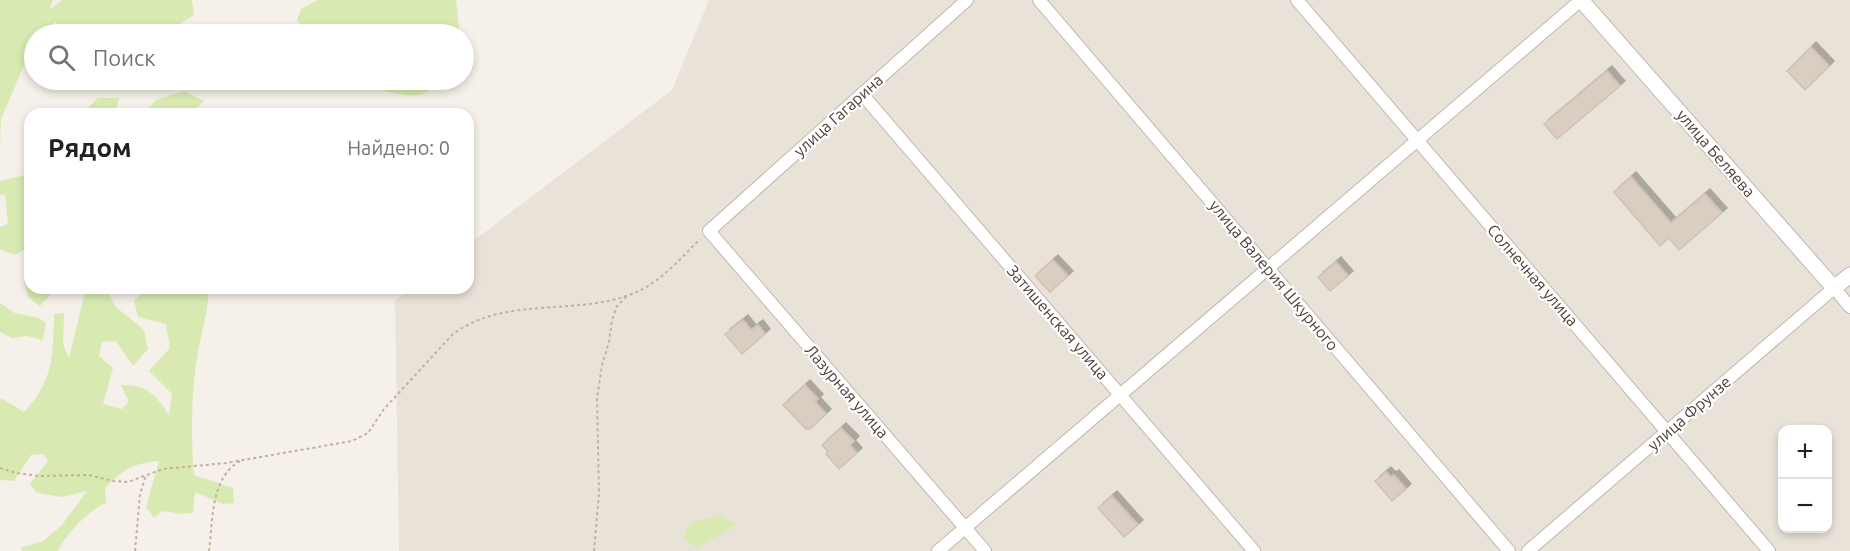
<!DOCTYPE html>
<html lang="ru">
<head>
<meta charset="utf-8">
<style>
	:root { --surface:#fff; --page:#f2f2f2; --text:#202124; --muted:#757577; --line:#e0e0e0 }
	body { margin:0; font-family:Ubuntu,sans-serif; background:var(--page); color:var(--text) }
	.controls { position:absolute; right:18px; bottom:18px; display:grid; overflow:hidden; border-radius:12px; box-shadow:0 3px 9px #0003 }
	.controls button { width:54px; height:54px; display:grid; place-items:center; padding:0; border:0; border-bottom:2px solid var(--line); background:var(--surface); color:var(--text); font:30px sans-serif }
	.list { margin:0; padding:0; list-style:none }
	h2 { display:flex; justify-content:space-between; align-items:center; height:78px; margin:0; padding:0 24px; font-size:26px }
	h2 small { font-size:20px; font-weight:400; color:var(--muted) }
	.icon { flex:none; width:33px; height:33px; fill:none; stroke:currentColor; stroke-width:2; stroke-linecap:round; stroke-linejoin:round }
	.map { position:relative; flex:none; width:1850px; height:551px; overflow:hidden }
	.search { position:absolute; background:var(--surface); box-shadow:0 3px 9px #0003; left:24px; top:24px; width:450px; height:66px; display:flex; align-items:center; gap:15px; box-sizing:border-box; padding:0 21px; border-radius:33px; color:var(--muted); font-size:22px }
	.panel { position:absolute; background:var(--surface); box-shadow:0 3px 9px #0003; left:24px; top:108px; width:450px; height:186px; border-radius:18px }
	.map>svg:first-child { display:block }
	.residential { fill:#e9e2d8; fill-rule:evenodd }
	.green { fill:#d8eab2 }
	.building { fill:#dacec2; stroke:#d2c1b2; stroke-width:1.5; filter:url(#shadow) }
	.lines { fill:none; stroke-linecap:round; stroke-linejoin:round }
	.minor-casing { stroke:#c1b7ac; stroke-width:14 }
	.tertiary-casing { stroke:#c1b7ac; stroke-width:17 }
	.path { stroke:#c3b19d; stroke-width:2; stroke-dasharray:3 3; stroke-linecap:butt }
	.minor { stroke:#fff; stroke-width:12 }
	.tertiary { stroke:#fff; stroke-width:15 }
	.labels { text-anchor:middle; stroke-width:4.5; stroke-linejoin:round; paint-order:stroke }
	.street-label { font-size:16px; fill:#494037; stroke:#fff }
</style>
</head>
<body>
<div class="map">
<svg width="1850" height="551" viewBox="0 0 1850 551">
	<defs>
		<filter id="shadow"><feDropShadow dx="5" dy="-5" stdDeviation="0" flood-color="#0004"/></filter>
	</defs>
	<rect width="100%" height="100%" fill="#f5f0ea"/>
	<path class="residential" d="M709 0H1850V551H399L395 300 412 288H468V245L672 90ZM1782 430H1828V528H1782Z"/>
	<g class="green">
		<path d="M0 0H53L49 10 62 0H192L194 15 178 25 176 34H131L130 32 117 34 108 32 95 34H58L56 22 39 34H34V42L1 119 0 146Z"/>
		<path d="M318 0H456L459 26 457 34H320L305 29 297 20 301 9Z"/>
		<path d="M359 80H444C438 84 427 94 419 95 404 98 372 88 359 80Z"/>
		<path d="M184 91 204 101 190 114H144L156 100Z"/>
		<path d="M98 98H119L115 114H81Z"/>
		<path d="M30 174V253L27 248 15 255 0 249V227L8 224 5 194 0 195V181Z"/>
		<path d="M30 270V288H56L40 306 28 297 24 280Z"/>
		<path d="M86 288 106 289 116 307 144 330 148 349 133 366 116 341 102 342 99 356 113 368 103 404 122 409 129 402 121 385C147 384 156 395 169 415L172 394 149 371 170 348 166 324 138 317 134 301 147 288H209C208 312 201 334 197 358 191 396 191 436 194 475L233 488 234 503 223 504 195 492 193 513 182 514 162 511 154 518 146 507 159 461C133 463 123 470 105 488L106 503C90 509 64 536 58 551H23L20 548 43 541 62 525 87 491 62 497 37 493 30 484 48 461 43 454 31 455 14 481 0 480V399L1 398 24 412C54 381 53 354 54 314L64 313 63 344 69 358Z"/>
		<path d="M0 303 15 313 39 318 46 323 43 340 26 336 12 338 0 332Z"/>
		<path d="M720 515 738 524 697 548 683 537 690 523Z"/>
	</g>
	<g class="building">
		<path d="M1811 47 1829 66 1805 90 1787 71Z"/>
		<path d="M1607 71 1620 86 1557 139 1544 124Z"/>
		<path d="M1631 177 1671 223 1705 194 1722 213 1679 250 1669 238 1660 246 1614 192Z"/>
		<path d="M1053 260 1068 276 1050 292 1035 276Z"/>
		<path d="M1336 262 1348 276 1330 291 1318 277Z"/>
		<path d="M743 320 751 330 758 325 765 334 742 354 725 334Z"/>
		<path d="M805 385 818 399 815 402 826 414 810 429H806L783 405Z"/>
		<path d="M841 428 854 441 850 445 857 453 839 469 826 454 828 452 822 445Z"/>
		<path d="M1386 472 1391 477 1394 475 1406 489 1392 501 1375 481Z"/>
		<path d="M1112 496 1138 525 1124 537 1098 508Z"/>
	</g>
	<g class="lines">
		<g class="minor-casing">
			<g id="minor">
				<path d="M967 0 709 231 985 551"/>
				<path d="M1039 0 1509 551"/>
				<path d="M1297 0 1769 551"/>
				<path d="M862 94 1254 551"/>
				<path d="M938 551 1581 0"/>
				<path d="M1528 551 1834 288 1850 307"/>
			</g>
		</g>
		<g class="tertiary-casing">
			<path id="tertiary" d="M1581 0 1834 288 1850 275"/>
		</g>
		<g class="path">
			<path d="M0 468 16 473 39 476 89 475 113 481 128 482 163 469 226 463 352 441 368 433 384 409 452 335C507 293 582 319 641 290 664 278 682 257 700 239"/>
			<path d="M135 551 140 494 146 475"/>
			<path d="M209 551C213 521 210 478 240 461"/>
			<path d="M594 551 599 494 597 398 602 365 609 342 612 320 617 306 628 295"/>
		</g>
		<use href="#minor" class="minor"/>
		<use href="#tertiary" class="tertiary"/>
	</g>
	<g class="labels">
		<g class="street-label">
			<text transform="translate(838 115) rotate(-42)" y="6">улица Гагарина</text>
			<text transform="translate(1716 153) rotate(49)" y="6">улица Беляева</text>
			<text transform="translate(1274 275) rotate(50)" y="6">улица Валерия Шкурного</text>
			<text transform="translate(1533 275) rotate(49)" y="6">Солнечная улица</text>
			<text transform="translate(1058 322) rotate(49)" y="6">Затишенская улица</text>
			<text transform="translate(847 391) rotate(49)" y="6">Лазурная улица</text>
			<text transform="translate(1689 413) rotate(-41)" y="6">улица Фрунзе</text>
		</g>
	</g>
</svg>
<div class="controls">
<button>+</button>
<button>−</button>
</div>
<div class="search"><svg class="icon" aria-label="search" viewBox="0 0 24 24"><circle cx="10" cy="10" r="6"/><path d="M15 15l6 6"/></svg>Поиск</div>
<section class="panel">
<h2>Рядом<small>Найдено: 0</small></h2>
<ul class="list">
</ul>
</section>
</div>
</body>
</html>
